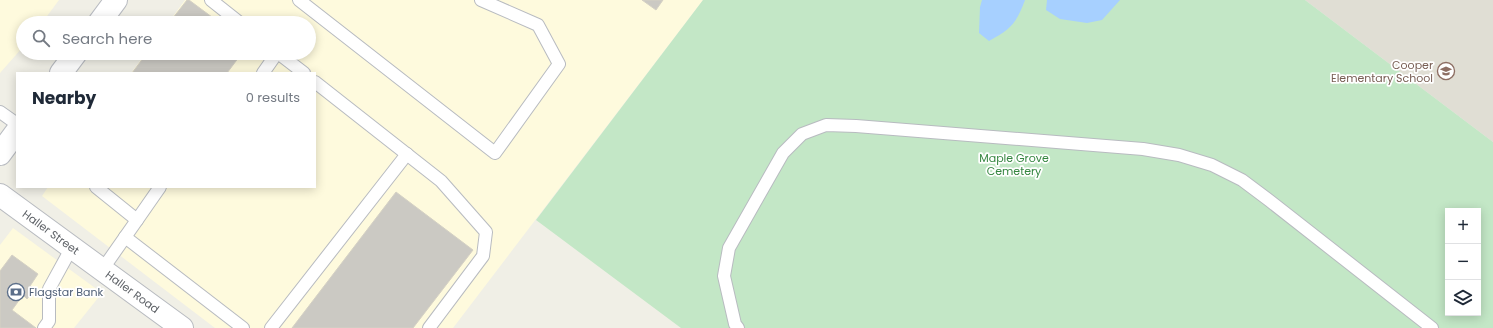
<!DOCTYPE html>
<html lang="en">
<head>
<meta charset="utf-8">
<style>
	:root { --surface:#fff; --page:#f6f6f7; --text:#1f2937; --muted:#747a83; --line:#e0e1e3 }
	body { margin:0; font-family:Poppins,sans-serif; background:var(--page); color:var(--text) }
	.controls { position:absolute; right:12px; bottom:12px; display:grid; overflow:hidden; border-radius:0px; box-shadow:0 2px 10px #0003 }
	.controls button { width:36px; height:36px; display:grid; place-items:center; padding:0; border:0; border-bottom:1px solid var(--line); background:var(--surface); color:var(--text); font:20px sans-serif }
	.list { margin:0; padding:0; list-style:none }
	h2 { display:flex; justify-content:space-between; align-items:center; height:52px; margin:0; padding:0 16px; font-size:17px }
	h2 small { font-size:13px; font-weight:400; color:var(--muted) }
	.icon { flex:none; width:22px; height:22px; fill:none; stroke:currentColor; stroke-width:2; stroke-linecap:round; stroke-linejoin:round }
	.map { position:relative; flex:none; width:1493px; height:328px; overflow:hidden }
	.search { position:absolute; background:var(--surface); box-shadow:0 2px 10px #0003; left:16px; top:16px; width:300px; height:44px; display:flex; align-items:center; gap:10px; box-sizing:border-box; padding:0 14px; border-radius:22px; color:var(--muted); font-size:15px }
	.panel { position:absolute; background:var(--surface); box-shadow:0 2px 10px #0003; left:16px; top:72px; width:300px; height:116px; border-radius:0px }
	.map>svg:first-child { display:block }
	.commercial { fill:#fefadd }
	.education { fill:#e0ded4 }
	.green { fill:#c3e7c6; fill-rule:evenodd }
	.water { fill:#a7d0ff }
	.building { fill:#cbc9c3; stroke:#d5d1c4 }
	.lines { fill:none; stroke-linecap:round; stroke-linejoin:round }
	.service-casing { stroke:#b8bbc0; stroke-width:14 }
	.minor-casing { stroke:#b8bbc0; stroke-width:24 }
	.secondary-casing { stroke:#b9bcc2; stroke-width:24 }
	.service { stroke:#fff; stroke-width:12 }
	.minor { stroke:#fff; stroke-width:22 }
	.secondary { stroke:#fff; stroke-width:22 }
	.labels { text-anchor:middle; stroke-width:3.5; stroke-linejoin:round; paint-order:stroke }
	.education-label { font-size:11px; fill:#785e54; stroke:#fff; text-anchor:end }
	.park-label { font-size:11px; fill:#358640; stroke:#fff }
	.street-label { font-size:11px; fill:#5d6166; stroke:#fff }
	.service-label { font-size:11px; fill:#4e5e75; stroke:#fff; text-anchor:start }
</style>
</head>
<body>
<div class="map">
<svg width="1493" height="328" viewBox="0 0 1493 328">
	<rect width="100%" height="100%" fill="#f0efe6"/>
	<g class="commercial">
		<path d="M0 0H59L42 23H23V47L0 73Z"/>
		<path d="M185 0H703L453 328H215L42 196 48 187H315V73H131L146 53H309V23H168Z"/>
		<path d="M13 228 102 293 74 328H0V245Z"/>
	</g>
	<path class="education" d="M1305 0H1493V142Z"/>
	<path class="green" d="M703 0H1305L1493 142V328H681L536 220ZM1448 211H1478V313H1448Z"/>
	<g class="water">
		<path d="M982 0H1025C1016 24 1011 29 989 41L979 33 980 7Z"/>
		<path d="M1047 0H1120L1102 20 1087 23 1060 19 1046 10Z"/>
	</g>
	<g class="building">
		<path d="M187 0H189L220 23H169Z"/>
		<path d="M642 0H663L656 10Z"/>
		<path d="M147 53H242L227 73H132Z"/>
		<path d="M396 192 473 250 413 328H292Z"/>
		<path d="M12 255 38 274 30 286 35 289 27 299 23 295 12 310 36 328H0V271Z"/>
	</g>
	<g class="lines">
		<g class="service-casing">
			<g id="service">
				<path d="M211 0 240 23"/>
				<path d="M299 0 495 153 559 64 538 25 481 0"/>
				<path d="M278 53 304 73"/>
				<path d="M263 73 277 53"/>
				<path d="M315 82 441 181 486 232 483 256 429 328"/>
				<path d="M0 112 17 124"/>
				<path d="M96 187 137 220 160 187"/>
				<path d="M125 237 243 328"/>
				<path d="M102 270 137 220"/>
				<path d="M44 328 49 321V289L72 247"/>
				<path d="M271 328 407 154"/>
				<path d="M738 328 735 324 724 276 729 248 783 153 802 134 826 125 856 126 1143 149 1179 155 1212 165 1242 180 1270 201 1432 328"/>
			</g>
		</g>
		<g class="minor-casing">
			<g id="minor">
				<path id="s1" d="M0 195 182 328"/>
			</g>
		</g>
		<g class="secondary-casing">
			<g id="secondary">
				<path d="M99 23 116 0"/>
				<path d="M61 73 76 53"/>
				<path d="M0 154 17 131"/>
			</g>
		</g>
		<use href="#service" class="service"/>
		<use href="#minor" class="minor"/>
		<use href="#secondary" class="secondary"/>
	</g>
	<defs>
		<g id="school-ring" transform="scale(0.9)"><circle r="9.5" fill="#fff" stroke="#8d6e63" stroke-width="1.5"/><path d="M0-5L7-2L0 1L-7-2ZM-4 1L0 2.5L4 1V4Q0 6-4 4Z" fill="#8d6e63"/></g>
		<g id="bank-ring" transform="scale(0.9)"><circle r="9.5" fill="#fff" stroke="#5c6f8a" stroke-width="1.5"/><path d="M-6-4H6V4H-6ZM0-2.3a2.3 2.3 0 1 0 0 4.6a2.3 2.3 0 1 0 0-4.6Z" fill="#5c6f8a"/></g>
	</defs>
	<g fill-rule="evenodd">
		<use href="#school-ring" x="1446" y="71"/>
		<use href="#bank-ring" x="16" y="292"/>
	</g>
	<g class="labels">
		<g class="education-label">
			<text x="1433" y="69">Cooper<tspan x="1433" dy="13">Elementary School</tspan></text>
		</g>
		<g class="park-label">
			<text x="1014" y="162">Maple Grove<tspan x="1014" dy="13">Cemetery</tspan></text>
		</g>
		<g class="street-label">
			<text dy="4" stroke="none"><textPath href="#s1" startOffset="63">Haller Street</textPath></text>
			<text dy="4" stroke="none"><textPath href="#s1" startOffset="164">Haller Road</textPath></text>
		</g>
		<g class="service-label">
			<text x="29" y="296">Flagstar Bank</text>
		</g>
	</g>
</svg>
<div class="controls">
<button>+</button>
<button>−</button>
<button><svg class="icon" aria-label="layers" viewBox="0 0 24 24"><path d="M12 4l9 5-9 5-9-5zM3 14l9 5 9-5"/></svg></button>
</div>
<div class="search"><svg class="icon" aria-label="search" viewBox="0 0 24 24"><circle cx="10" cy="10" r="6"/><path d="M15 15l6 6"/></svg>Search here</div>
<section class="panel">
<h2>Nearby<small>0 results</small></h2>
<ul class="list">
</ul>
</section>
</div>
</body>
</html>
